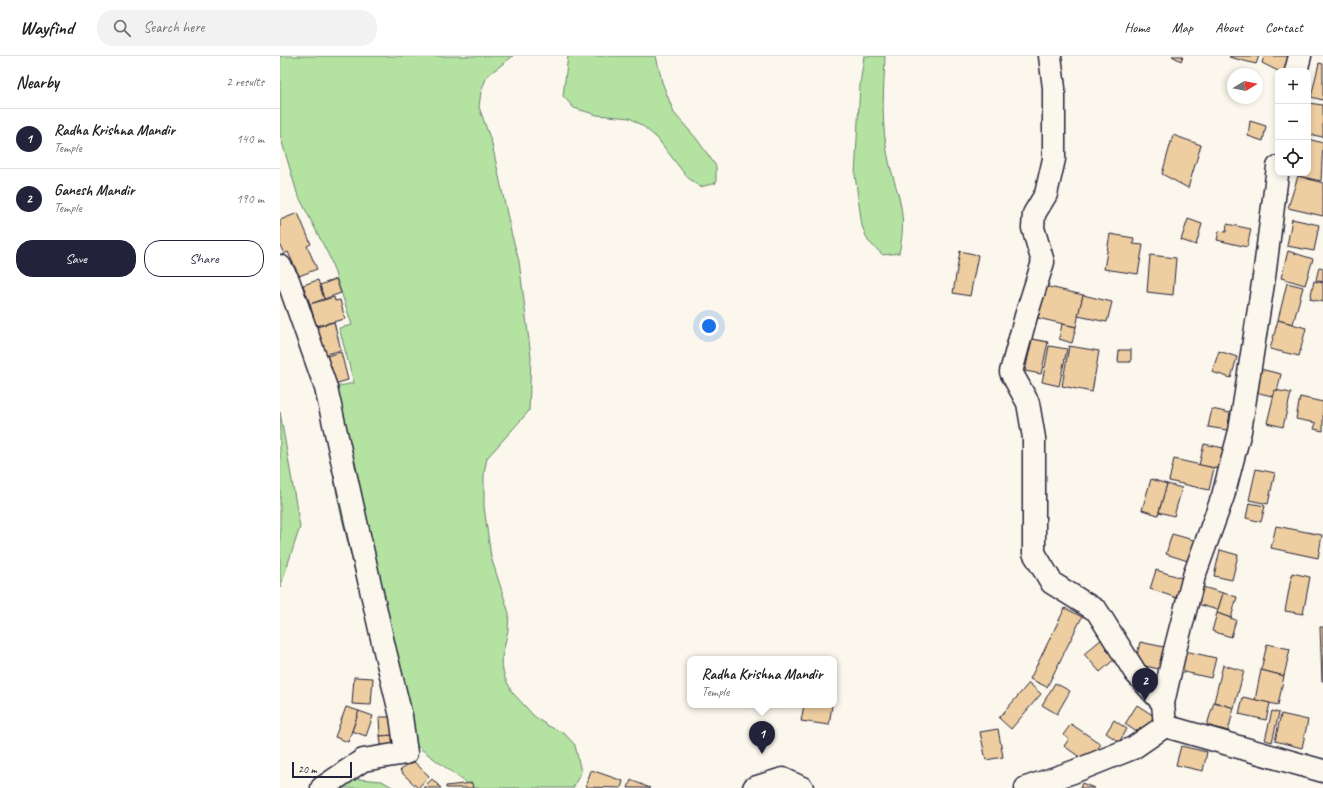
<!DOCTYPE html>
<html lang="en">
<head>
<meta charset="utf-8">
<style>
	:root { --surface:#fff; --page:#f2f2f2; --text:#202124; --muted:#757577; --line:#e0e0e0; --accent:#22223b }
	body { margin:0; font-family:Caveat,sans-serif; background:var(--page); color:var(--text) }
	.controls { position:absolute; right:12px; top:12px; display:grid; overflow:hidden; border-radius:8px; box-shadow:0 2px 6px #0003 }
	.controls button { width:36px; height:36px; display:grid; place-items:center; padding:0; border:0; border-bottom:1px solid var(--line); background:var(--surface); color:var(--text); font:20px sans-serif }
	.compass { position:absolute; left:947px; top:12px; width:36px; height:36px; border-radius:50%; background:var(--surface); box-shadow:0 2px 6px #0003; rotate:80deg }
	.scale { position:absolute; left:12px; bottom:10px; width:60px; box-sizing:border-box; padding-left:4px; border:2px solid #22223b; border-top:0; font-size:11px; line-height:14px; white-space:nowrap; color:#22223b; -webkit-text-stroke:3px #fbf7ec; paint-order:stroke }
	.you { position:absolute; left:429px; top:270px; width:14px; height:14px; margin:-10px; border:3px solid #fff; border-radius:50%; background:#1a73e8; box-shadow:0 0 0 6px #1a73e833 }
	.badge { display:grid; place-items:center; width:26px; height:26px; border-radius:50%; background:var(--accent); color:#fff; font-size:13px; font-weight:700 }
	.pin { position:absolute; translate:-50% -33px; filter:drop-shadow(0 1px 2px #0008) }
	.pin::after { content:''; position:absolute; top:21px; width:14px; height:12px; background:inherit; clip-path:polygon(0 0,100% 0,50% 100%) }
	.popup { position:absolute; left:407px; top:600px; width:150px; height:52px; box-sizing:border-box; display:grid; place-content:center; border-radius:8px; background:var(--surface); filter:drop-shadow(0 1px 3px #0005); font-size:13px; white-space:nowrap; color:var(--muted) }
	.popup b { font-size:15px; color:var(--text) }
	.popup::after { content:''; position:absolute; left:50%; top:100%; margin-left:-8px; border:8px solid transparent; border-top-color:var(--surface) }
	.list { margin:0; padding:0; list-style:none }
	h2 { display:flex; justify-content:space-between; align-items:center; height:52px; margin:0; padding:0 16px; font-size:17px }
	h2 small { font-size:13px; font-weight:400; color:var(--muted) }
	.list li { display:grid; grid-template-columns:26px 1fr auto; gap:12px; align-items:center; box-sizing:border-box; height:60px; padding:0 16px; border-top:1px solid var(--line) }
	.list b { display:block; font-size:15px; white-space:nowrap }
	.list p { margin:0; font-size:13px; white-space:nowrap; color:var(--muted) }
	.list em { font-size:13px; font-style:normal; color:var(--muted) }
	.actions { display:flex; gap:8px; padding:12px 16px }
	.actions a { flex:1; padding:9px 0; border:1px solid var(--accent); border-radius:16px; text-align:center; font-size:14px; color:var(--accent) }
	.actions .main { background:var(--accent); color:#fff }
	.icon { flex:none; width:22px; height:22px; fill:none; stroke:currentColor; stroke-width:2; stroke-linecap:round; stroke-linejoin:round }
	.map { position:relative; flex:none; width:1043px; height:732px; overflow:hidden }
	header { display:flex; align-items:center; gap:24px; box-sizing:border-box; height:56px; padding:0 20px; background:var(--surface); border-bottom:1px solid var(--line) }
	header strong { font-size:19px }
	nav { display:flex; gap:22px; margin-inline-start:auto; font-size:14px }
	.search { width:280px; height:36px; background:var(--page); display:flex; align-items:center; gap:10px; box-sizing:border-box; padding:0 14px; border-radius:16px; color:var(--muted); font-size:15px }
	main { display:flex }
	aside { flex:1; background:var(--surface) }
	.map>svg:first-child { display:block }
	.green { fill:#b3e2a1; stroke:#6a826e }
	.building { fill:#eecda0; stroke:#22223b }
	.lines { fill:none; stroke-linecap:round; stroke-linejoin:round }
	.minor-casing { stroke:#22223b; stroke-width:25 }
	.minor { stroke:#fbf7ec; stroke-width:22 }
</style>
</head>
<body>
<header>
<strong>Wayfind</strong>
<div class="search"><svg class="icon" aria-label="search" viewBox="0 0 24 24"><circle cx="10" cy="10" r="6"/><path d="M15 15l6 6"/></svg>Search here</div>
<nav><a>Home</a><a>Map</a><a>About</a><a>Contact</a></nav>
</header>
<main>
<aside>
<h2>Nearby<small>2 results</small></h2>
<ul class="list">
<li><span class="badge">1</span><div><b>Radha Krishna Mandir</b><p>Temple</p></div><em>140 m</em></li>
<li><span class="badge">2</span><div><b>Ganesh Mandir</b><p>Temple</p></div><em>190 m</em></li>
</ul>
<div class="actions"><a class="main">Save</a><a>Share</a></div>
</aside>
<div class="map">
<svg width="1043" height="732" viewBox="0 0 1043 732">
	<rect width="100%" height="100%" fill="#fbf7ec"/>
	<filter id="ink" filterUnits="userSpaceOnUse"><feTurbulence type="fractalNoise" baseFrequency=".025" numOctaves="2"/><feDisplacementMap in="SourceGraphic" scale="8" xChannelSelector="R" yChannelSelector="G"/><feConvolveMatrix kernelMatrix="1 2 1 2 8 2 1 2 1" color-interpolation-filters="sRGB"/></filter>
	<g filter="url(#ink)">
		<g class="green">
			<path d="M0 0H233L207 20 201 36 199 51 212 88 231 176 239 205 251 301 249 355 207 402 204 418V451L211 501 229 557 228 574 221 606 225 622 232 636 254 660 268 670 284 677 295 689 301 716 293 732H193L133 687 100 620 61 458 36 335 74 327 59 272 72 269 50 202 17 137 0 79Z"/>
			<path d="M288 0H376L382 26 394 57 416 82 436 110V127L420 131 407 121 377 82 364 71 350 62 317 59 294 52 283 40Z"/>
			<path d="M584 0H605C604 30 601 59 606 89 612 132 630 149 619 197L603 199 588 185 582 170 575 119 580 29Z"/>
			<path d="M0 356 20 471 0 532Z"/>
			<path d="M67 722 102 725 114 732H54Z"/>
		</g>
		<g class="building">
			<path d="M892 0H903L901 5Z"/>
			<path d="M950 0H979L976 8 949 1Z"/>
			<path d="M984 0H1010L1005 15H998L982 7Z"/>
			<path d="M1039 7 1043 8V44L1031 41Z"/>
			<path d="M1028 47 1043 49V81L1028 78Z"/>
			<path d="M970 65 986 70 983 85 968 80Z"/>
			<path d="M893 79 921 89 908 132 882 118Z"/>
			<path d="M1028 83 1043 87 1041 125 1018 120V117H1028Z"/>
			<path d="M1018 120 1043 127V160L1008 152Z"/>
			<path d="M18 157 31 188 27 190 37 213 19 220 8 196 4 198 0 189V164Z"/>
			<path d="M908 163 922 168 916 189 901 184Z"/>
			<path d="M1012 163 1039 169 1034 195 1007 190Z"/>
			<path d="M947 168 971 173 967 191 937 184 939 175 946 176Z"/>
			<path d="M830 178 854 182 853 188 863 189 858 218 824 213Z"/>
			<path d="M680 195 698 199 690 240 673 237Z"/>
			<path d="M1008 195 1033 203 1025 229 1001 222Z"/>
			<path d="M870 199 896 202 893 239 867 236Z"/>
			<path d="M1039 211 1043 212V226L1036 224Z"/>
			<path d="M56 223 61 237 44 243 40 229Z"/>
			<path d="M38 224 44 243 30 248 23 229Z"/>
			<path d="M1034 225 1043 227V246L1030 243Z"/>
			<path d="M1007 227 1023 231 1013 268 998 264Z"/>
			<path d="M765 230 803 239 796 271 758 262Z"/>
			<path d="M803 239 832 246 827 266 798 260Z"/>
			<path d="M54 241 55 245 60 244 65 263 36 270 30 248Z"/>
			<path d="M998 264 1026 272 1019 300 990 293Z"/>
			<path d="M54 266 61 294 44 299 37 271Z"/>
			<path d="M782 268 796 271 792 287 779 283Z"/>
			<path d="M752 283 768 286 761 318 745 315Z"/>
			<path d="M769 290 787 293 779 330 762 326Z"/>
			<path d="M789 290 819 295 812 336 782 330Z"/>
			<path d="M839 294H851V306H838Z"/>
			<path d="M939 295 957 301 951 322 932 316Z"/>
			<path d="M61 296 68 324 54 328 47 300Z"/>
			<path d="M980 313 1001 318 996 341 975 336Z"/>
			<path d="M995 334 1011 337 1003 371 987 367Z"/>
			<path d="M1020 341 1043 346V375L1034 373 1036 367 1016 363Z"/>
			<path d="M932 353 950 357 947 374 928 371Z"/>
			<path d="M924 388 944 392 940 413 919 409Z"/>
			<path d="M894 403 934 412 929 434 889 425Z"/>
			<path d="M976 413 995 417 988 448 969 444Z"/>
			<path d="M871 423 887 428 878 459 862 454Z"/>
			<path d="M887 428 902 432 894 460 879 456Z"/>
			<path d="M969 447 985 450 981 466 966 462Z"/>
			<path d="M996 470 1042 479 1038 502 991 492Z"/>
			<path d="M892 478 917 485 911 506 886 498Z"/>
			<path d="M940 494 958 499 952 524 934 520Z"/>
			<path d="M876 514 902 522 897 542 870 533Z"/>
			<path d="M1012 517 1030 521 1023 558 1005 555Z"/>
			<path d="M923 531 943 537 938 554 917 548Z"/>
			<path d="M943 537 957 541 951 562 937 557Z"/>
			<path d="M785 552 802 561 767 631 750 623Z"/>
			<path d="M937 557 956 564 951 581 932 575Z"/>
			<path d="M1040 571H1043V625H1042Z"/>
			<path d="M823 582 838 600 820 616 804 598Z"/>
			<path d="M860 586 889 592 884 614 855 608Z"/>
			<path d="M987 588 1010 593 1004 620 981 614Z"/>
			<path d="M905 595 936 602 931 622 900 615Z"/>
			<path d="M943 609 964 615 954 652 934 646Z"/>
			<path d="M981 614 1004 620 998 649 975 644Z"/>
			<path d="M74 621 93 622 91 649 72 648Z"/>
			<path d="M749 627 761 638 731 673 719 662Z"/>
			<path d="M775 627 790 635 777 658 762 649Z"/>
			<path d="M963 641 990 647 986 664 959 658Z"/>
			<path d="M934 646 954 652 948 675 927 669Z"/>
			<path d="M524 649H552L549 669 521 665Z"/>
			<path d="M857 649 874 660 861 679 845 668Z"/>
			<path d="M66 651 79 655 68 686 55 681Z"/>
			<path d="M79 655 93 660 86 680 72 675Z"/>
			<path d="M992 655 999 657 992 686 985 684Z"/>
			<path d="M1001 658 1028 664 1022 692 995 685Z"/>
			<path d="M99 661H112L114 679 100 680Z"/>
			<path d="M834 664 847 673 839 686 826 677Z"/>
			<path d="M791 668 821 688 808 707 784 690 789 683 783 679Z"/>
			<path d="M718 673 723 701 706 704 700 676Z"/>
			<path d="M114 679 115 695 102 696 100 680Z"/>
			<path d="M901 690 927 696 923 715 896 709Z"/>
			<path d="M131 703 149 720 138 732 120 715Z"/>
			<path d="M311 714 343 725 341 732 306 731Z"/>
			<path d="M152 723 161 732H143Z"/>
			<path d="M351 724 370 732H348Z"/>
			<path d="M192 727 193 732H166V730Z"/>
			<path d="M802 727 814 732H800Z"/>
		</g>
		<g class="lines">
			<g class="minor-casing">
				<g id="minor">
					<path d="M770 0 774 32V103L766 138 754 158 753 172 763 206 746 260 731 316 748 347 754 382V497L772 527 817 555 855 616 883 647"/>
					<path d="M1016 15 1020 0"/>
					<path d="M0 210 8 224 46 332 104 591 121 660 126 697 83 704 42 732"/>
					<path d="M885 670 883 647 894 598 914 520 943 440 960 375 984 221 998 111"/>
					<path d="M885 670 1043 715"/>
					<path d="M474 732 503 723 522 732"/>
					<path d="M746 732 793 716 853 692 885 670"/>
				</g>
			</g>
			<use href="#minor" class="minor"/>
		</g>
	</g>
</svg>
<div class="controls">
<button>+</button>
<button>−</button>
<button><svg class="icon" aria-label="locate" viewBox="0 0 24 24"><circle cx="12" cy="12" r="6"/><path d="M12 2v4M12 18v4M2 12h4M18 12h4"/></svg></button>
</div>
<svg class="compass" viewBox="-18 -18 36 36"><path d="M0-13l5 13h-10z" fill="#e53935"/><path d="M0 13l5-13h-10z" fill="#757577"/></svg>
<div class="scale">20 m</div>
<div class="you"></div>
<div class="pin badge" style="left:482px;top:698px">1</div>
<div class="popup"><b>Radha Krishna Mandir</b>Temple</div>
<div class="pin badge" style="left:865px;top:645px">2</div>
</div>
</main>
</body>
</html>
